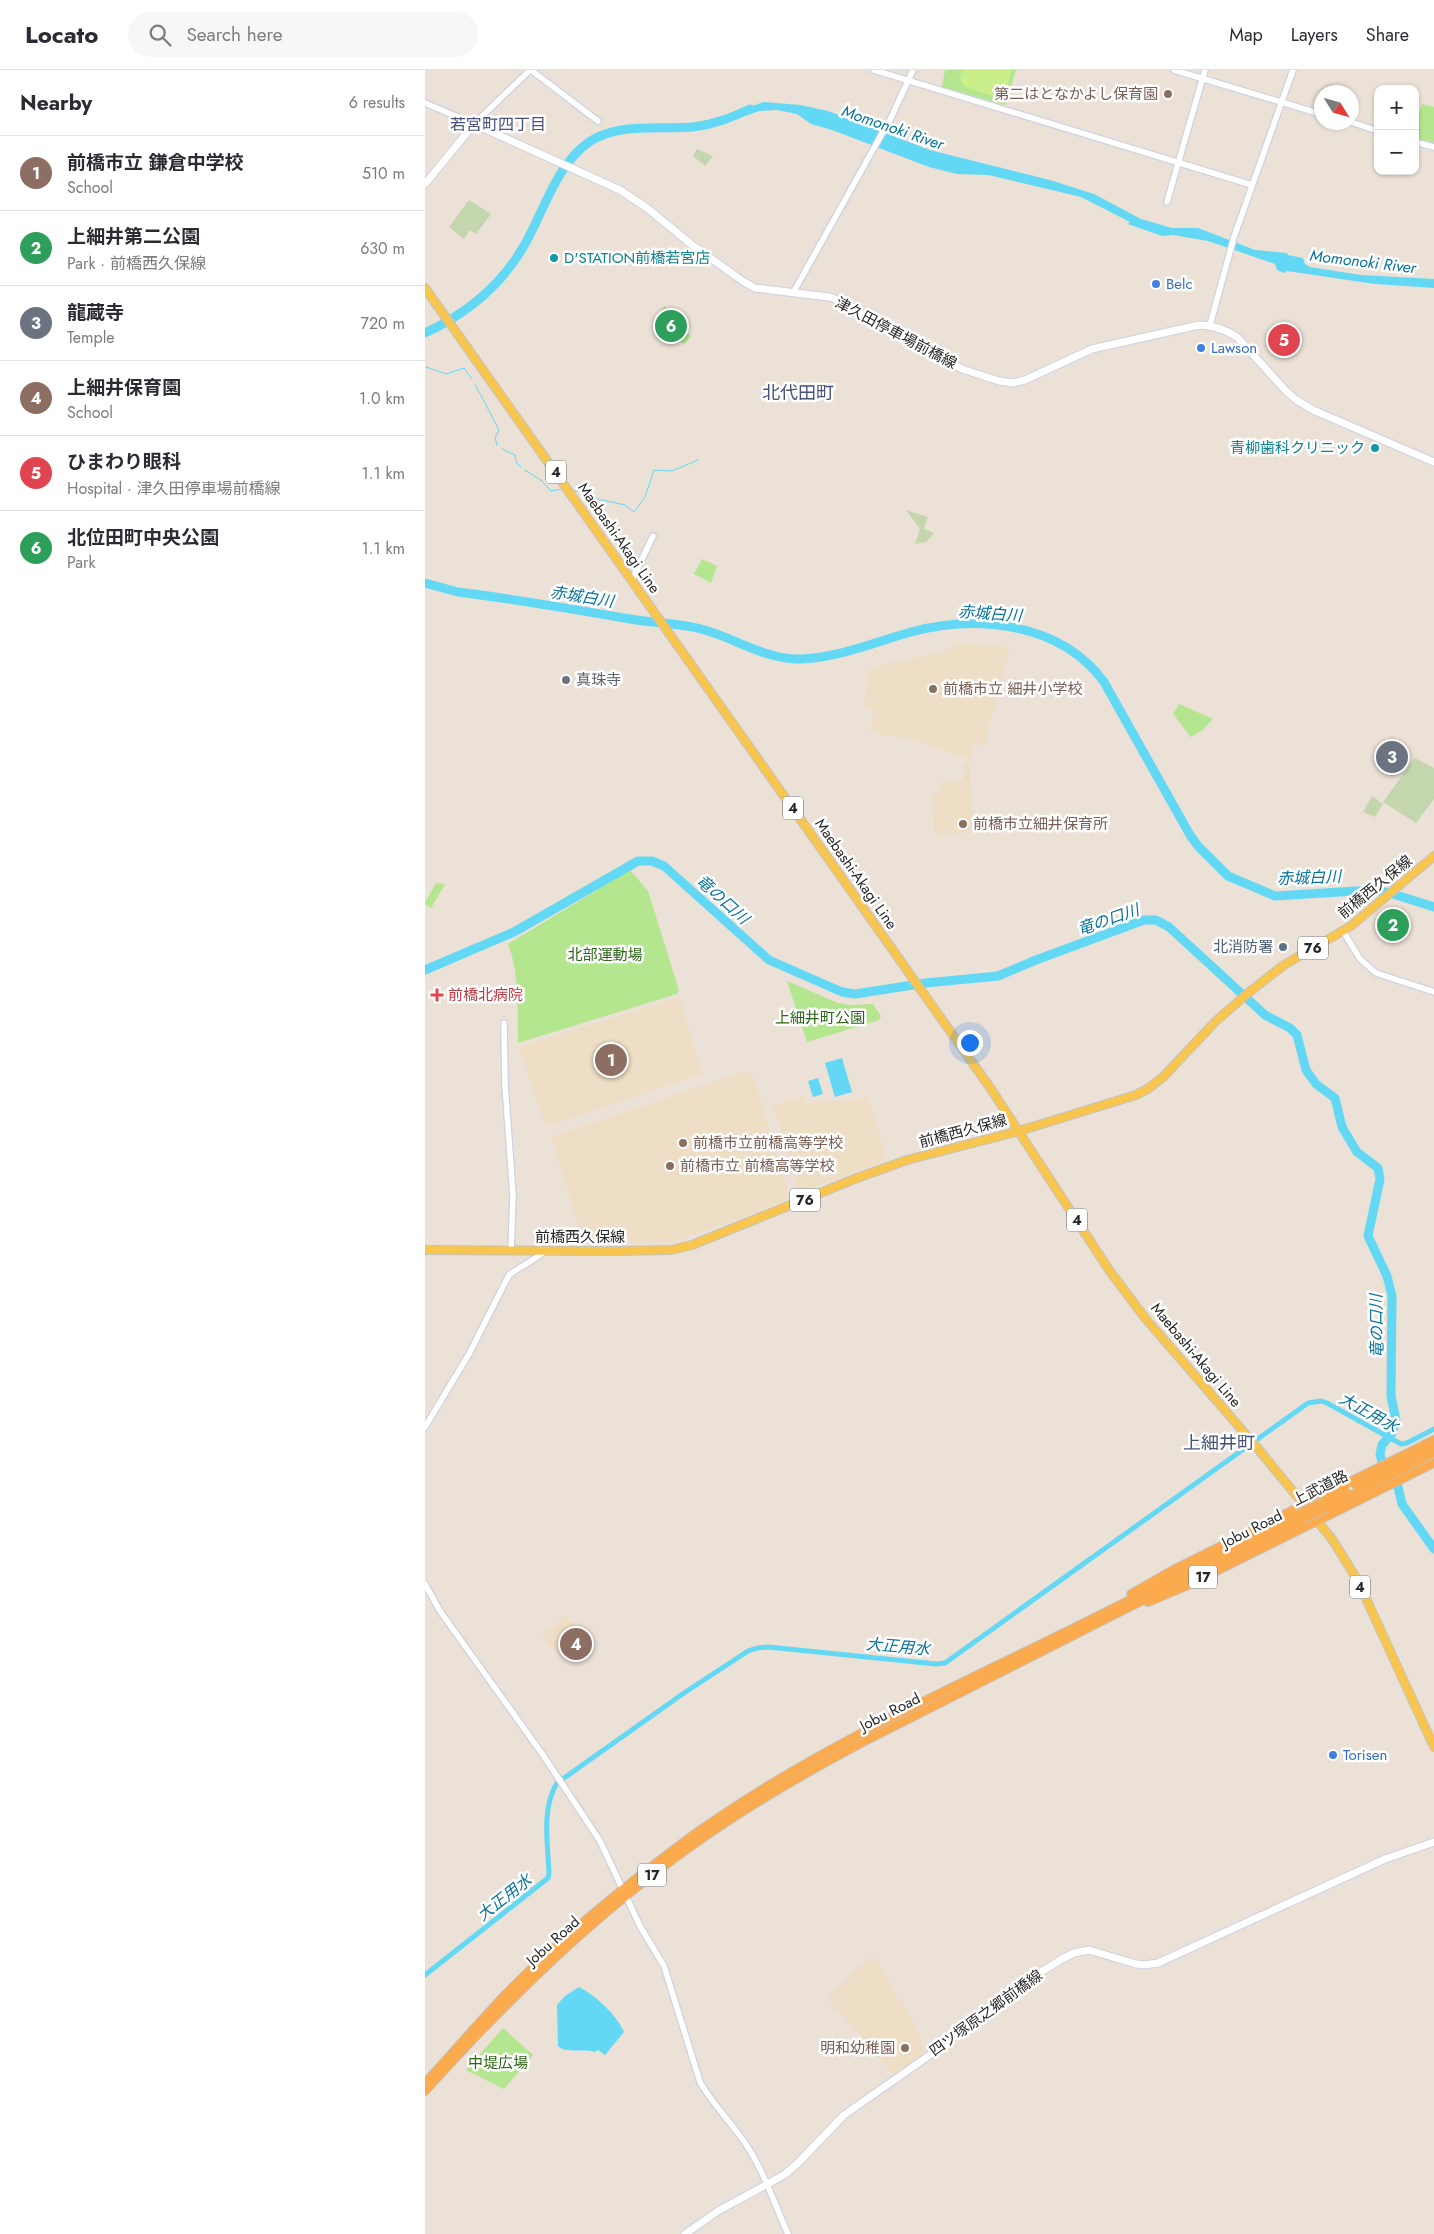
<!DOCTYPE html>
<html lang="en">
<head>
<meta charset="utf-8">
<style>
	:root { --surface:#fff; --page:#f7f7f7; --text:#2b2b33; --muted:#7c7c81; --line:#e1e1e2; --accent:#3065ff }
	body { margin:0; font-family:Jost,"Noto Sans JP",sans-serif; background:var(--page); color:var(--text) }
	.controls { position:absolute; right:15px; top:15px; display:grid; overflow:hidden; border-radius:10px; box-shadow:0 1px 4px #0004 }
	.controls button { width:45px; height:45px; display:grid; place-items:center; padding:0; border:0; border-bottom:1px solid var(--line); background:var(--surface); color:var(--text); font:25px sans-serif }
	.compass { position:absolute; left:889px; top:15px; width:45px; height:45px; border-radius:50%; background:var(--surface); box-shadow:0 1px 4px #0004; rotate:127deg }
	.you { position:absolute; left:544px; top:972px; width:18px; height:18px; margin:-12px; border:4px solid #fff; border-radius:50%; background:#1a73e8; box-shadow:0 0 0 8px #1a73e833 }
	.badge { display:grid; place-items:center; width:32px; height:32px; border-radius:50%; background:var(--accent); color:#fff; font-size:16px; font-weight:700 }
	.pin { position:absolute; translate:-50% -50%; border:2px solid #fff; box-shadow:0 1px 5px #0006 }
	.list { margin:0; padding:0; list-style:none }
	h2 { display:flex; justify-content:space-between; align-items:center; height:65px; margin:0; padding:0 20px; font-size:21px }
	h2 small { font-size:16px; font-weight:400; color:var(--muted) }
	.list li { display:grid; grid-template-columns:32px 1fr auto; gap:15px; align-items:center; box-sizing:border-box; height:75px; padding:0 20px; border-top:1px solid var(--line) }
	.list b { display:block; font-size:19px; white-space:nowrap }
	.list p { margin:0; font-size:16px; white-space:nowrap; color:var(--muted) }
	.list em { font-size:16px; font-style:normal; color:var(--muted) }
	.icon { flex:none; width:28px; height:28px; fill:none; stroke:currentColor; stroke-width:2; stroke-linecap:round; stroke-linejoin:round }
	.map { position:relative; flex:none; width:1009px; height:2164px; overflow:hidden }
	header { display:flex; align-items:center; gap:30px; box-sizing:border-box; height:70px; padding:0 25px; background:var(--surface); border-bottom:1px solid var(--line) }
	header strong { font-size:24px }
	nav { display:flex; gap:28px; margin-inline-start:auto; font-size:18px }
	.search { width:350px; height:45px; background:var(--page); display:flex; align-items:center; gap:12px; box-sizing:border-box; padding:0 18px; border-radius:28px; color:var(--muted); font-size:19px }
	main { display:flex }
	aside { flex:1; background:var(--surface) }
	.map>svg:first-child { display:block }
	.education { fill:#eedec5 }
	.green { fill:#b3e68f }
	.cemetery { fill:#c4d6ad }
	.pitch { fill:#caee8a }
	.water { fill:#62d8f5 }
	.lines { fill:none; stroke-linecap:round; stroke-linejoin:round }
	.stream { stroke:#62d8f5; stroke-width:1 }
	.canal { stroke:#62d8f5; stroke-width:5 }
	.river { stroke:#62d8f5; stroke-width:9 }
	.tertiary-casing { stroke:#ccd2e2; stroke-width:8 }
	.secondary-casing { stroke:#ccd2e2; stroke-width:9 }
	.primary-casing { stroke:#c3c3c3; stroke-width:10 }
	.trunk-casing { stroke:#c3c3c3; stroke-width:10 }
	.tertiary { stroke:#fff; stroke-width:5.5 }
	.secondary { stroke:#fff; stroke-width:7 }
	.primary { stroke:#f8c54f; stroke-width:8 }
	.trunk { stroke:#fcaa4e; stroke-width:8 }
	.trunk-bridge-casing { stroke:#c3c3c3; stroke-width:10; stroke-linecap:butt }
	.trunk-bridge { stroke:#fcaa4e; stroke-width:8 }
	.education-dot { fill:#8d6e63; stroke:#fff; stroke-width:2 }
	.culture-dot { fill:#0f9aa8; stroke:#fff; stroke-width:2 }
	.shop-dot { fill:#3f7fe0; stroke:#fff; stroke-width:2 }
	.worship-dot { fill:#6b7280; stroke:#fff; stroke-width:2 }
	.service-dot { fill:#5c6f8a; stroke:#fff; stroke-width:2 }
	.health-dot { fill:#e0444e; stroke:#fff; stroke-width:2 }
	.labels { text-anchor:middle; stroke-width:5; stroke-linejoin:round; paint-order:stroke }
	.shield { fill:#fff; stroke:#686868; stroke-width:1 }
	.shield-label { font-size:14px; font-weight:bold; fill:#272727 }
	.education-label { font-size:15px; fill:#785e54; stroke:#fff; text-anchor:start }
	.culture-label { font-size:15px; fill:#0d838f; stroke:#fff; text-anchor:start }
	.shop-label { font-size:15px; fill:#366cbe; stroke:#fff; text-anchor:start }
	.street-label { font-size:15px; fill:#272727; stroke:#fff }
	.worship-label { font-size:15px; fill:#5b616d; stroke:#fff; text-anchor:start }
	.service-label { font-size:15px; fill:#4e5e75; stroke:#fff; text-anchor:end }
	.park-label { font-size:15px; fill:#2b6615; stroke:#fff }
	.health-label { font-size:15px; fill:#be3a42; stroke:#fff; text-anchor:start }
	.neighbourhood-label { font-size:16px; fill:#465279; stroke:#fff }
	.water-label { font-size:16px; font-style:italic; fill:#06739c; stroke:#fff }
	.quarter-label { font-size:18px; fill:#465279; stroke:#fff }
</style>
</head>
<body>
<header>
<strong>Locato</strong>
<div class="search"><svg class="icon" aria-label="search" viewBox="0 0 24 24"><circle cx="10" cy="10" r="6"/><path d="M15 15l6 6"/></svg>Search here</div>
<nav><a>Map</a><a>Layers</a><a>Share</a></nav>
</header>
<main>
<aside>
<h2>Nearby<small>6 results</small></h2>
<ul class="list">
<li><span class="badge" style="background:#8d6e63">1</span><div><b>前橋市立 鎌倉中学校</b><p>School</p></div><em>510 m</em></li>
<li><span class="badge" style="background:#2e9e5b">2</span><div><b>上細井第二公園</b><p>Park · 前橋西久保線</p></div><em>630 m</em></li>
<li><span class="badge" style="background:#6b7280">3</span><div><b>龍蔵寺</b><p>Temple</p></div><em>720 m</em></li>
<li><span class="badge" style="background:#8d6e63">4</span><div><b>上細井保育園</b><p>School</p></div><em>1.0 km</em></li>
<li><span class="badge" style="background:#e0444e">5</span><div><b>ひまわり眼科</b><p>Hospital · 津久田停車場前橋線</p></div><em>1.1 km</em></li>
<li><span class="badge" style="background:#2e9e5b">6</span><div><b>北位田町中央公園</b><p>Park</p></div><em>1.1 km</em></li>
</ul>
</aside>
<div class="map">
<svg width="1009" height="2164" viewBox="0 0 1009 2164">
	<rect width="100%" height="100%" fill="#ebe1d7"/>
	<g class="education">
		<path d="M553 573 585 578 559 676 548 673 544 689 481 668 445 663 449 640 438 638 444 599 453 598 455 595 525 580 526 575Z"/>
		<path d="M538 692 544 694 548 762 510 765 507 723 516 722V712L538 710Z"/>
		<path d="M254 927 278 1004 121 1057 94 977Z"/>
		<path d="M321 1001 328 1005 364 1124 361 1131 250 1172 159 1173 126 1067Z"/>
		<path d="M443 1025 462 1090 379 1121 373 1119 348 1036 379 1026 382 1033 431 1030Z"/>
		<path d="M141 1545 153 1558 149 1563 159 1572 145 1591 115 1568Z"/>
		<path d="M446 1887 450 1888 493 1960 499 1985 471 2004 467 2003 404 1930V1926Z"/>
	</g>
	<g class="green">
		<path d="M520 0H591L581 34 579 35 517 17Z"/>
		<path d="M997 34 1009 37V73L990 68V56Z"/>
		<path d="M239 236 252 244 249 250 263 258 261 262 266 266 260 274 234 259 231 254Z"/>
		<path d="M277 489 292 496 286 513 269 504Z"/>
		<path d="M754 634 788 649 778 660 766 667 748 644Z"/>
		<path d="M205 800 223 821 254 920 252 924 93 973C92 941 95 904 83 874Z"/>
		<path d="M11 813 20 814 6 838 0 834V832Z"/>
		<path d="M971 842 977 844 971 862 968 864 959 849Z"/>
		<path d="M362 911 413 933 425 935 448 934 456 946 454 950 382 972Z"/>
		<path d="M78 1958 108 1985 79 2019 41 2000Z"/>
	</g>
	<g class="cemetery">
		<path d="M272 79 288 86 280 96 268 86Z"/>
		<path d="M44 130 66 144 51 164 45 160 39 169 24 157Z"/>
		<path d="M481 440 503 447 499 459 509 463 501 472 490 474 495 459Z"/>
		<path d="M990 688 1009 698V729L991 753 958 732Z"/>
		<path d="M947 726 958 734 950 747 938 742Z"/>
	</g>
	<path class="pitch" d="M537 0H586L580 28 576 30 568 29V26L540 17 535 10Z"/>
	<g class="water">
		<path d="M339 32 375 35 403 41 505 80 625 110 669 124 716 149 747 158H773L830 180 862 183 863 185 878 188 880 194 885 197 936 205 1009 209V218L950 214 862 201 859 203 852 200 850 194 783 171 748 165 737 166 703 154 705 152 656 127 563 105 532 104 504 97 407 60 386 54 372 44 352 40 334 41 309 50 324 37Z"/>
		<path d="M417 988 427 1022 410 1027 400 993Z"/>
		<path d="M393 1008 398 1024 388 1027 383 1011Z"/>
		<path d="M154 1917C170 1925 192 1945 199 1962L180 1985 173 1980 170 1982C159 1978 140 1984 133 1976L132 1935 140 1926Z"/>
	</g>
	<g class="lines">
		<g class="stream">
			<path d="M1 297 21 304 39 298 47 309"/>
			<path d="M50 315C59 330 66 345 74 360L70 368 72 375"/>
			<path d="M77 379 90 385 91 392 96 397"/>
			<path d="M100 400 117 411 126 421 138 419"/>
			<path d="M149 421 156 422"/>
			<path d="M168 428 200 435 209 442 220 427 229 400 247 401 273 390"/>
		</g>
		<path class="canal" d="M0 1905 123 1808 124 1803C123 1774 116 1739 132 1713L259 1623 323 1581 332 1578 343 1577 511 1594 520 1593 883 1333 896 1331 902 1333 976 1374 982 1373 1009 1359"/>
		<g class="river">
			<path d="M0 263C43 243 77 215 100 174 119 141 131 95 164 72 194 52 233 60 268 57 291 54 305 48 325 39"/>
			<path d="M0 513 33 522C90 529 147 539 205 549 228 553 252 553 276 559 308 567 339 589 373 589 407 590 453 571 486 562 553 544 636 553 679 612L765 765 773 776 803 806 850 826 947 820 965 823 1009 837"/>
			<path d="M0 900 89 862 213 791H227L239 796 344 890 417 922 430 924 501 913 573 906 611 890 719 850H731L744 857 840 945 865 958 872 965 881 1000 891 1014 910 1028 917 1057 932 1082 953 1098 955 1109 943 1166 962 1206 967 1226 966 1326 971 1350 967 1363 957 1375 955 1384 957 1392 971 1409 977 1434 1009 1479"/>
		</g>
		<g class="tertiary-casing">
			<g id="tertiary">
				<path d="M106 0 173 51"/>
				<path d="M449 0 827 115"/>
				<path d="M749 0 896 44"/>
				<path d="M0 33 49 54 105 0"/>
				<path d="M464 52 488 0"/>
				<path d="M926 52 953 61"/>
				<path d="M990 72 1009 77"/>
				<path d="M742 132 780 0"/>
				<path d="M368 223 459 60"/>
				<path d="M785 255 809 167 868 0"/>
				<path d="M207 510 228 466"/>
				<path d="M918 861 935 889 951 903 1009 922"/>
				<path d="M79 953 80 1015 88 1125 86 1181"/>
				<path d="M0 1357 44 1284 84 1205C97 1195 109 1191 121 1180"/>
				<path d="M0 1514 15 1541 118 1685 175 1771 215 1856 239 1896 275 2012C287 2033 304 2050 318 2070 338 2098 349 2133 363 2164"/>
			</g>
		</g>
		<g class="secondary-casing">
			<g id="secondary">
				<path d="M0 114 49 54 195 120 222 138 266 174 319 212 330 218 404 227 416 231 537 299 574 311 588 313 600 310 667 279 774 255C788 255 799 259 812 267L861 321 870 329 888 340 1009 392"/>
				<path d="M260 2164 293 2141 359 2105 372 2094 419 2045 512 1980 587 1920 637 1889 649 1883 664 1880 711 1894 719 1895 733 1893 960 1789 1009 1772"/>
			</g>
		</g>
		<g class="primary-casing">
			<g id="primary">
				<path d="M0 218 566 1019 684 1200 720 1248 830 1375 907 1469 933 1511 1009 1677"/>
				<path d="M0 1180 190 1181 246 1180 267 1175 432 1108 482 1090 594 1061 711 1025 724 1018 738 1007 791 951 823 923 859 895 926 856 1009 786"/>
			</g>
		</g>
		<g class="trunk-casing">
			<g id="trunk">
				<path d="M931 1415 1005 1377"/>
				<path d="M898 1432 920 1420"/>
				<path d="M901 1438 1009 1383"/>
				<path d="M706 1524 748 1500 1009 1370"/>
				<path d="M723 1532 761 1516 1009 1393"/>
				<path d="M0 2013C30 1981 58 1947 89 1916 144 1861 205 1812 267 1766 372 1691 488 1636 604 1580 695 1536 784 1490 873 1444"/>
				<path d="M0 2021C83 1929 171 1843 272 1772 324 1735 378 1704 434 1674L878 1449"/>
			</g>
		</g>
		<use href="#tertiary" class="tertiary"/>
		<use href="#secondary" class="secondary"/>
		<use href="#primary" class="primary"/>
		<use href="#trunk" class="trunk"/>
		<g class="trunk-bridge-casing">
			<g id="trunk-bridge">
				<path d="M873 1444 898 1432"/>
				<path d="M878 1449 901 1438"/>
			</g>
		</g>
		<use href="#trunk-bridge" class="trunk-bridge"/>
	</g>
	<g class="education-dot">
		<circle cx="743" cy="24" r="5"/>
		<circle cx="508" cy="619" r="5"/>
		<circle cx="538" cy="754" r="5"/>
		<circle cx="258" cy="1073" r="5"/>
		<circle cx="245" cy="1096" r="5"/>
		<circle cx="480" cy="1978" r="5"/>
	</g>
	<g class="culture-dot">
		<circle cx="129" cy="188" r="5"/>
		<circle cx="950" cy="378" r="5"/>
	</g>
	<g class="shop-dot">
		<circle cx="731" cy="214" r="5"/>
		<circle cx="776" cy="278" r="5"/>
		<circle cx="908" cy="1685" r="5"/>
	</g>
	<circle class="worship-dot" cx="141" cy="610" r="5"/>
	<circle class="service-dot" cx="858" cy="877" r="5"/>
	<path class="health-dot" d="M9.5 917.5h5v5h5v5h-5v5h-5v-5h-5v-5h5z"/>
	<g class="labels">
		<g class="shield">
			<rect x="121" y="390.5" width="20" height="23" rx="4"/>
			<rect x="358" y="726.5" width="20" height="23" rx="4"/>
			<rect x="873" y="866.5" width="30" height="23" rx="4"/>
			<rect x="365" y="1118.5" width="30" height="23" rx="4"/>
			<rect x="642" y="1138.5" width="20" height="23" rx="4"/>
			<rect x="764" y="1495.5" width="28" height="23" rx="4"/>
			<rect x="925" y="1505.5" width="20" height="23" rx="4"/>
			<rect x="213" y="1793.5" width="28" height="23" rx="4"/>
		</g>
		<g class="shield-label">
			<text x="131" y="407">4</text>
			<text x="368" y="743">4</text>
			<text x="888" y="883">76</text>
			<text x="380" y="1135">76</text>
			<text x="652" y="1155">4</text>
			<text x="778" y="1512">17</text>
			<text x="935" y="1522">4</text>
			<text x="227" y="1810">17</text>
		</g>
		<g class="education-label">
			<text x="733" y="29" text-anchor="end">第二はとなかよし保育園</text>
			<text x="518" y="624">前橋市立 細井小学校</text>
			<text x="548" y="759">前橋市立細井保育所</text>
			<text x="268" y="1078">前橋市立前橋高等学校</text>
			<text x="255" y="1101">前橋市立 前橋高等学校</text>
			<text x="470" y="1983" text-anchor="end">明和幼稚園</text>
		</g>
		<g class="culture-label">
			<text x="139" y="193">D'STATION前橋若宮店</text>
			<text x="940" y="383" text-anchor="end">青柳歯科クリニック</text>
		</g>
		<g class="shop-label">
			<text x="741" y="219">Belc</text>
			<text x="786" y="283">Lawson</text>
			<text x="918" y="1690">Torisen</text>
		</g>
		<g class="street-label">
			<text transform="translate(471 263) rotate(28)" y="5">津久田停車場前橋線</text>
			<text transform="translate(194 468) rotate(55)" y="5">Maebashi-Akagi Line</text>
			<text transform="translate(431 804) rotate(55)" y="5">Maebashi-Akagi Line</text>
			<text transform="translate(950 817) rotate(-39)" y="5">前橋西久保線</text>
			<text transform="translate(538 1061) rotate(-15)" y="5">前橋西久保線</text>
			<text x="155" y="1172">前橋西久保線</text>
			<text transform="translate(771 1285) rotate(50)" y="5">Maebashi-Akagi Line</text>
			<text transform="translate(895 1418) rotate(-27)" y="5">上武道路</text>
			<text transform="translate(827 1459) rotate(-27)" y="5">Jobu Road</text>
			<text transform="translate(465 1642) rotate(-27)" y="5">Jobu Road</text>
			<text transform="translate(128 1871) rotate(-42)" y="5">Jobu Road</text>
			<text transform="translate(561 1943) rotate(-36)" y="5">四ツ塚原之郷前橋線</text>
		</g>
		<g class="worship-label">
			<text x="151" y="615">真珠寺</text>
		</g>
		<g class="service-label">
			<text x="848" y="882">北消防署</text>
		</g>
		<g class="park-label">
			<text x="180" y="890">北部運動場</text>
			<text x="395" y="953">上細井町公園</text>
			<text x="73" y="1998">中堤広場</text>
		</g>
		<g class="health-label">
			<text x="23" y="930">前橋北病院</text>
		</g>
		<g class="neighbourhood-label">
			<text x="73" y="60">若宮町四丁目</text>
		</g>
		<g class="water-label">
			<text transform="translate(468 57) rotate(19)" y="6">Momonoki River</text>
			<text transform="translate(938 191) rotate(7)" y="6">Momonoki River</text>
			<text transform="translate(157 526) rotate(9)" y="6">赤城白川</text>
			<text transform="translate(565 543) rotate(4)" y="6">赤城白川</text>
			<text transform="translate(884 807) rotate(-2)" y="6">赤城白川</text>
			<text transform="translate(298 829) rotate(42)" y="6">竜の口川</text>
			<text transform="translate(683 849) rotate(-19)" y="6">竜の口川</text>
			<text transform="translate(951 1256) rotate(-91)" y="6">竜の口川</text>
			<text transform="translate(944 1342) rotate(29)" y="6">大正用水</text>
			<text transform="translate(473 1576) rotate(5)" y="6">大正用水</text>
			<text transform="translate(79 1827) rotate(-38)" y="6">大正用水</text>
		</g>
		<g class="quarter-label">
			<text x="373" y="329">北代田町</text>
			<text x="794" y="1379">上細井町</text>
		</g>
	</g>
</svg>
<div class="controls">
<button>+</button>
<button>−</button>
</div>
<svg class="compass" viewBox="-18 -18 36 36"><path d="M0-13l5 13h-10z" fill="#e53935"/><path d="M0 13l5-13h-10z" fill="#7c7c81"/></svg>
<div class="you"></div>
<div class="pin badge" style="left:186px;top:990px;background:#8d6e63">1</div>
<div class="pin badge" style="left:968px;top:855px;background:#2e9e5b">2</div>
<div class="pin badge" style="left:967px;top:687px;background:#6b7280">3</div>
<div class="pin badge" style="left:151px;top:1574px;background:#8d6e63">4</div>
<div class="pin badge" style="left:859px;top:270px;background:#e0444e">5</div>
<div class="pin badge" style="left:246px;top:256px;background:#2e9e5b">6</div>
</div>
</main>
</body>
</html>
